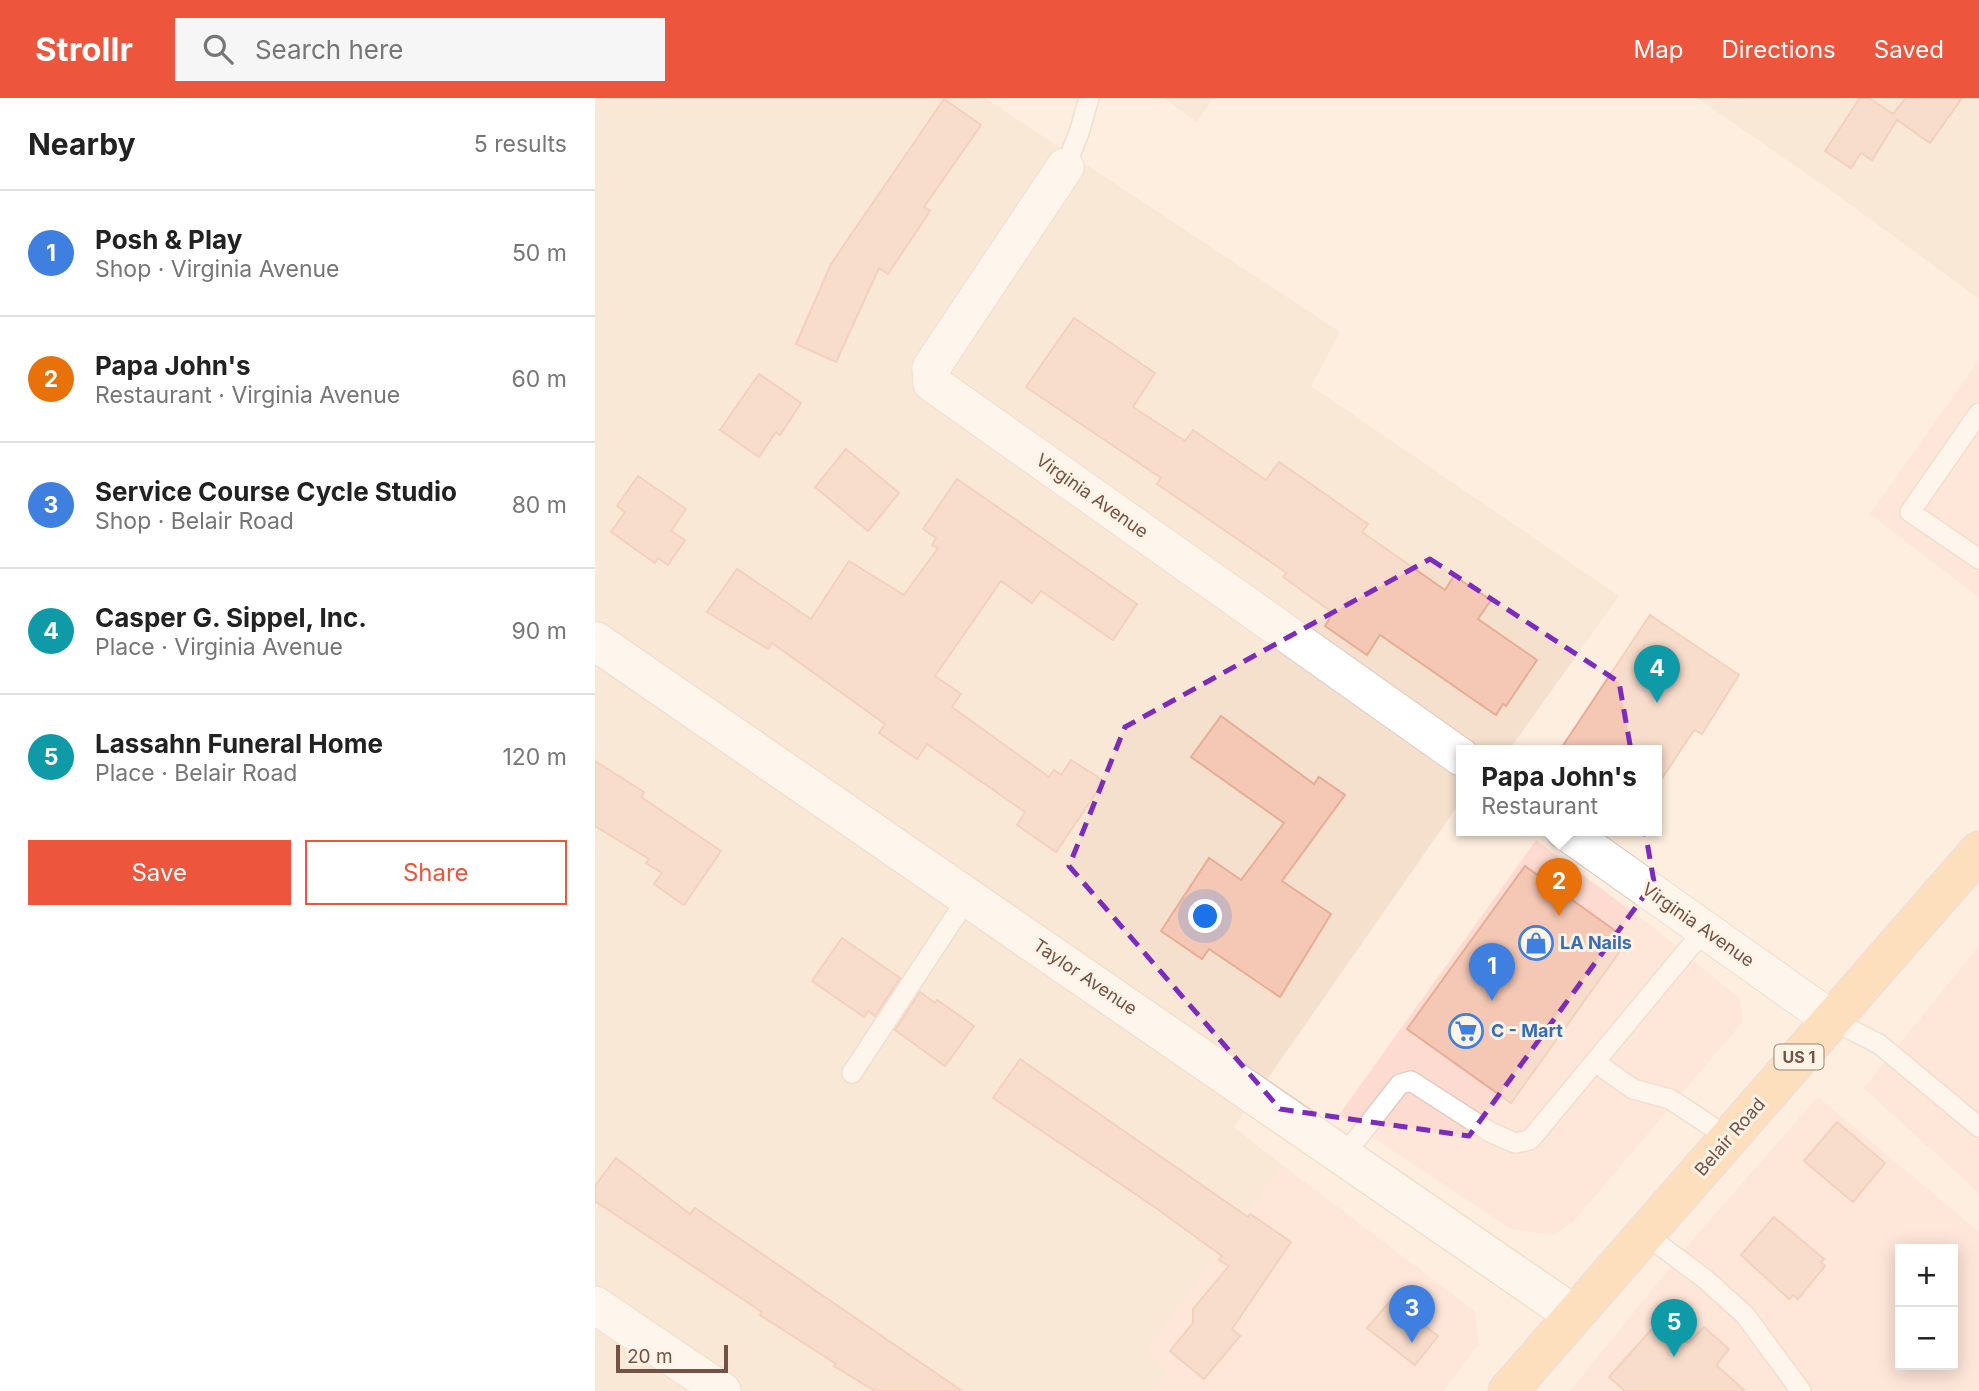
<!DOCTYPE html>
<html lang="en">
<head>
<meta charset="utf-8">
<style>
	:root { --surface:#fff; --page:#f6f6f6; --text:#222; --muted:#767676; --line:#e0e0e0; --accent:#ed553d }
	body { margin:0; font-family:Inter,sans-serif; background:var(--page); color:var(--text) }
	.controls { position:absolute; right:21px; bottom:21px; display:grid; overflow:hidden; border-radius:0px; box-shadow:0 4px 18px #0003 }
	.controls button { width:63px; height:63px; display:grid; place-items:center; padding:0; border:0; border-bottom:2px solid var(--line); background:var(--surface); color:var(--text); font:35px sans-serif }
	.scale { position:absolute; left:21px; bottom:18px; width:112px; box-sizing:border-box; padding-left:7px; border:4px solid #745246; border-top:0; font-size:19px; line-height:24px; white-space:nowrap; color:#745246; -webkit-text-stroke:5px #fff3e6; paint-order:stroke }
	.you { position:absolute; left:611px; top:819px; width:24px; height:24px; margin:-18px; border:5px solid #fff; border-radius:50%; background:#1a73e8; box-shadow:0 0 0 10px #1a73e833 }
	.badge { display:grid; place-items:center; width:46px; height:46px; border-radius:50%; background:var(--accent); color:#fff; font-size:23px; font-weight:700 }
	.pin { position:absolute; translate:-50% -58px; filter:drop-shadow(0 2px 4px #0008) }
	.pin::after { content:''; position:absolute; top:37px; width:24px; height:21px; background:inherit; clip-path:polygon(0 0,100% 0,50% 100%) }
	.popup { position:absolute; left:861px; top:647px; width:206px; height:91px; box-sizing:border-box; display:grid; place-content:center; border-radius:0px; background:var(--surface); filter:drop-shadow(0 2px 5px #0005); font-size:23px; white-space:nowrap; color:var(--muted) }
	.popup b { font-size:26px; color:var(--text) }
	.popup::after { content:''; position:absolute; left:50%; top:100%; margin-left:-14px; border:14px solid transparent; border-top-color:var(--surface) }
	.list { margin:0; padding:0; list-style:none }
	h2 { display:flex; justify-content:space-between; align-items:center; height:91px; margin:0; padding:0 28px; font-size:30px }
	h2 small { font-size:23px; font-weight:400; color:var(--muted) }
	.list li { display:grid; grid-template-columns:46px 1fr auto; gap:21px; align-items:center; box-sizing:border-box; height:126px; padding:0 28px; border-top:2px solid var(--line) }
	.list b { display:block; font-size:26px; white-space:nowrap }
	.list p { margin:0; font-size:23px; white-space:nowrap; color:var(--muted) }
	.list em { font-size:23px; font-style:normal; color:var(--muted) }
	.actions { display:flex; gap:14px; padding:21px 28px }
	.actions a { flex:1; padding:16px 0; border:2px solid var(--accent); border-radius:0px; text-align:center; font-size:24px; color:var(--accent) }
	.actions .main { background:var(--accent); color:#fff }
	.icon { flex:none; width:38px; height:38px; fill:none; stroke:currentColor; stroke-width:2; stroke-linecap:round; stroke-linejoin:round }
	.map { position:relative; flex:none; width:1384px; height:1293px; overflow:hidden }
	header { display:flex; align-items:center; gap:42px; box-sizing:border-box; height:98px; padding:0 35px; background:var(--accent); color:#fff }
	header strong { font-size:33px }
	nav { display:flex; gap:38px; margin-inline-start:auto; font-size:24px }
	.search { width:490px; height:63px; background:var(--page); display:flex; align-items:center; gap:18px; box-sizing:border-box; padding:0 24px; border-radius:0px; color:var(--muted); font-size:26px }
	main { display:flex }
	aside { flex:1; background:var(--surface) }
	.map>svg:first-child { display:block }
	.residential { fill:#f5dfcd }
	.commercial { fill:#fedbd1; fill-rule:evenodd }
	.building { fill:#f4c8b5; stroke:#e7ad95; stroke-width:2 }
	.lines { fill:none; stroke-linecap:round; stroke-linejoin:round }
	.lane-casing { stroke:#e3cbbe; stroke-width:22 }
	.street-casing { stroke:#e3cbbe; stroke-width:39 }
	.secondary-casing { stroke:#e8ccba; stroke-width:41 }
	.primary-casing { stroke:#d8cfcb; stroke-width:41 }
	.lane { stroke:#fff; stroke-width:19 }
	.street { stroke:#fff; stroke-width:37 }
	.secondary { stroke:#fff; stroke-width:38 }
	.primary { stroke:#ffcd94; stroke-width:38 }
	.marked { fill:none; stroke:#7b2cbf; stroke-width:5; stroke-dasharray:14 9; stroke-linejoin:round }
	.labels { text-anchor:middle; stroke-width:6; stroke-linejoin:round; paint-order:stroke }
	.shield { fill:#fff3e6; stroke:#9e8276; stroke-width:2 }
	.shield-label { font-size:16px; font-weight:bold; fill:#745246 }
	.street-label { font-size:18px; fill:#745246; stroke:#fff3e6 }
	.shop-label { font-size:18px; font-weight:bold; fill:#366cbe; stroke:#fff3e6; text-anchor:start }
</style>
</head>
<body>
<header>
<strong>Strollr</strong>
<div class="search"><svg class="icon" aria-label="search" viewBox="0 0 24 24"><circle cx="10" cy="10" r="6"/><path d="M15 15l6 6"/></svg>Search here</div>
<nav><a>Map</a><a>Directions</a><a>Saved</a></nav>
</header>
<main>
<aside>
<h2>Nearby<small>5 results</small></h2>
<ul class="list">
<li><span class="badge" style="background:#3f7fe0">1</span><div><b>Posh &amp; Play</b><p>Shop · Virginia Avenue</p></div><em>50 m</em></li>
<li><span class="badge" style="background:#e8710a">2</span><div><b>Papa John's</b><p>Restaurant · Virginia Avenue</p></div><em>60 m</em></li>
<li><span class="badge" style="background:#3f7fe0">3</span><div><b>Service Course Cycle Studio</b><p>Shop · Belair Road</p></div><em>80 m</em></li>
<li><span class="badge" style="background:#0f9aa8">4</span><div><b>Casper G. Sippel, Inc.</b><p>Place · Virginia Avenue</p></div><em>90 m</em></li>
<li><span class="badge" style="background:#0f9aa8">5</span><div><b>Lassahn Funeral Home</b><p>Place · Belair Road</p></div><em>120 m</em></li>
</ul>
<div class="actions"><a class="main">Save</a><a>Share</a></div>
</aside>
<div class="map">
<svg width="1384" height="1293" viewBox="0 0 1384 1293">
	<rect width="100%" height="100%" fill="#fdeedf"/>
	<g class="residential">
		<path d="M0 0H390L745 234 716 288 1024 498 914 652H866V703L639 1029 687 1067 551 1253 574 1272 557 1293H0Z"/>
		<path d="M569 0H618L602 24Z"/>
		<path d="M1102 0H1384V201L1241 96Z"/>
	</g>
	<g class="commercial">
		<path d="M1384 262V499L1275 416Z"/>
		<path d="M941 742 1063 833 1145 901 1148 923 978 1124 958 1137 916 1131 744 1017Z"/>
		<path d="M1384 848V1095L1269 990Z"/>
		<path d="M1223 999 1384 1134V1293H975L1100 1139ZM1305 1151H1358V1267H1305Z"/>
		<path d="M687 1067 880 1213 884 1246 848 1293H557L574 1272 551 1253Z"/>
	</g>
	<g class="building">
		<path d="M1265 0H1274L1298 16 1311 0H1367L1335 45 1302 22 1277 62 1266 55 1256 70 1230 53Z"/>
		<path d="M349 1 386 27 329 109 335 113 293 176 284 170 241 264 201 246 236 166Z"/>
		<path d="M479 220 560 275 538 309 590 343 598 332 671 382 684 364 773 426 767 434 850 492 859 478 896 502 883 521 942 562 911 608 908 606 901 617 785 537 772 557 730 528 738 515 688 479 692 475 565 388 562 386 566 380 431 289Z"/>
		<path d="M164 276 206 305 185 337 181 334 164 359 125 332Z"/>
		<path d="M251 351 304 395 273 433 220 389Z"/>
		<path d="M43 378 91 411 76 433 90 442 73 467 63 460 60 465 16 434 30 414 22 408Z"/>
		<path d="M362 381 542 506 518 542 446 493 437 505 406 483 340 578 366 596 357 609 454 679 459 672 466 677 476 662 509 683 461 754 422 727 430 714 332 646 322 661 284 635 290 626 177 545 173 551 112 514 142 471 216 521 254 463 309 497 343 450 337 447 341 440 328 431Z"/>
		<path d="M1055 517 1144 577 1107 636 1099 632 1062 688V652H965Z"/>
		<path d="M626 618 719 686 724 679 750 697 687 783 736 816 685 899 614 851 607 861 566 833 614 760 646 782 689 725 596 659Z"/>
		<path d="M0 663 49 694 46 699 126 753 89 807 59 786 67 775 51 765 54 761 0 728Z"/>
		<path d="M930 768 1033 842 916 1005 812 931Z"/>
		<path d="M247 840 305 880 280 918 273 913 269 919 217 883Z"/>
		<path d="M325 894 340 905 342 902 379 928 350 968 300 932Z"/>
		<path d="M425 961 653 1119 655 1116 696 1144 637 1231 645 1238 609 1281 575 1253 598 1225V1211L634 1168 624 1162 627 1158 561 1110 398 1000Z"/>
		<path d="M1242 1024 1290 1065 1258 1104 1209 1063Z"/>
		<path d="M21 1060 95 1116 100 1110 367 1293H280L239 1268 241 1266 165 1217 167 1214 0 1103V1088Z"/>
		<path d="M1179 1119 1229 1161 1226 1164 1230 1168 1203 1201 1198 1197 1194 1201 1146 1157Z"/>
		<path d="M796 1202 843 1238 820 1267 772 1230Z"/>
		<path d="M1066 1221 1093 1245 1109 1229 1134 1251 1121 1267 1150 1293H1030L1014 1279Z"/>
	</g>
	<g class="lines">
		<g class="lane-casing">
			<g id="lane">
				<path d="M470 69 484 35 494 0"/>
				<path d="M1384 315 1315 414 1384 461"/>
				<path d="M1237 922 1284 946 1384 1029"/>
				<path d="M1000 964 1038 991 1075 1001 1134 1040"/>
				<path d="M257 975 373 799"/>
				<path d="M750 1056 805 986 816 983 895 1034 920 1045 935 1042 1110 831"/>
				<path d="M1050 1136 1110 1181 1150 1217 1206 1293"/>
			</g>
		</g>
		<g class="street-casing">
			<g id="street">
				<path d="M470 69 336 270 337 285 866 659"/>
				<path d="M969 732 1237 922"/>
				<path d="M0 1207 127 1293"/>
			</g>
		</g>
		<g class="secondary-casing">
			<path id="secondary" d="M0 543 979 1217"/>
		</g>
		<g class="primary-casing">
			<path id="primary" d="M913 1293 1384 753"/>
		</g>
		<use href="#lane" class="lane"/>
		<use href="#street" class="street"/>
		<use href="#secondary" class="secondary"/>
		<use href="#primary" class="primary"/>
	</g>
	<path d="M0 0H1384V1293H0ZM835 461 1024 584 1059 784 874 1038 685 1011 474 768 530 629Z" fill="#fdeedf" fill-opacity=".55" fill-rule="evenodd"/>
	<path class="marked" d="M835 461 1024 584 1059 784 874 1038 685 1011 474 768 530 629Z"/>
	<defs>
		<g id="shop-ring" transform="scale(1.75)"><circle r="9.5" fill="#fff3e6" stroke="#3f7fe0" stroke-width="1.5"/><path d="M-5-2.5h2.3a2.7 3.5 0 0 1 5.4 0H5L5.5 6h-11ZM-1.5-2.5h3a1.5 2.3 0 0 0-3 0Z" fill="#3f7fe0"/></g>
		<g id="supermarket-ring" transform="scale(1.75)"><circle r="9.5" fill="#fff3e6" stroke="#3f7fe0" stroke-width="1.5"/><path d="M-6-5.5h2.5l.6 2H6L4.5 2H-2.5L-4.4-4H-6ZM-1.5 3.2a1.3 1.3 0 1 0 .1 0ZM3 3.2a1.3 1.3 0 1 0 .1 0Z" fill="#3f7fe0"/></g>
	</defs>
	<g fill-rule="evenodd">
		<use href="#shop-ring" x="941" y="845"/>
		<use href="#supermarket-ring" x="871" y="933"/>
	</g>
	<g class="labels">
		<rect class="shield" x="1179.5" y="946.5" width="49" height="25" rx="5"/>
		<g class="shield-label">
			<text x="1204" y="965">US 1</text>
		</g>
		<g class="street-label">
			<text transform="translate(497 398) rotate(35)" y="6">Virginia Avenue</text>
			<text transform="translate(1103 827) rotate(35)" y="6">Virginia Avenue</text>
			<text transform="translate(490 879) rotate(34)" y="6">Taylor Avenue</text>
			<text transform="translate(1135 1039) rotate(-49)" y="6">Belair Road</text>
		</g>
		<g class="shop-label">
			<text x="965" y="851">LA Nails</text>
			<text x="896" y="939">C - Mart</text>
		</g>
	</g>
</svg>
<div class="controls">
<button>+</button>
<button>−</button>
</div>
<div class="scale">20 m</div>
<div class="you"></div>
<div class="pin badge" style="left:897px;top:903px;background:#3f7fe0">1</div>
<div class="pin badge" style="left:964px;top:818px;background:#e8710a">2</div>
<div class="popup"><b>Papa John's</b>Restaurant</div>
<div class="pin badge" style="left:817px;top:1245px;background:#3f7fe0">3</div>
<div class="pin badge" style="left:1062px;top:605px;background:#0f9aa8">4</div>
<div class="pin badge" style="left:1079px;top:1259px;background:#0f9aa8">5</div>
</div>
</main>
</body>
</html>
